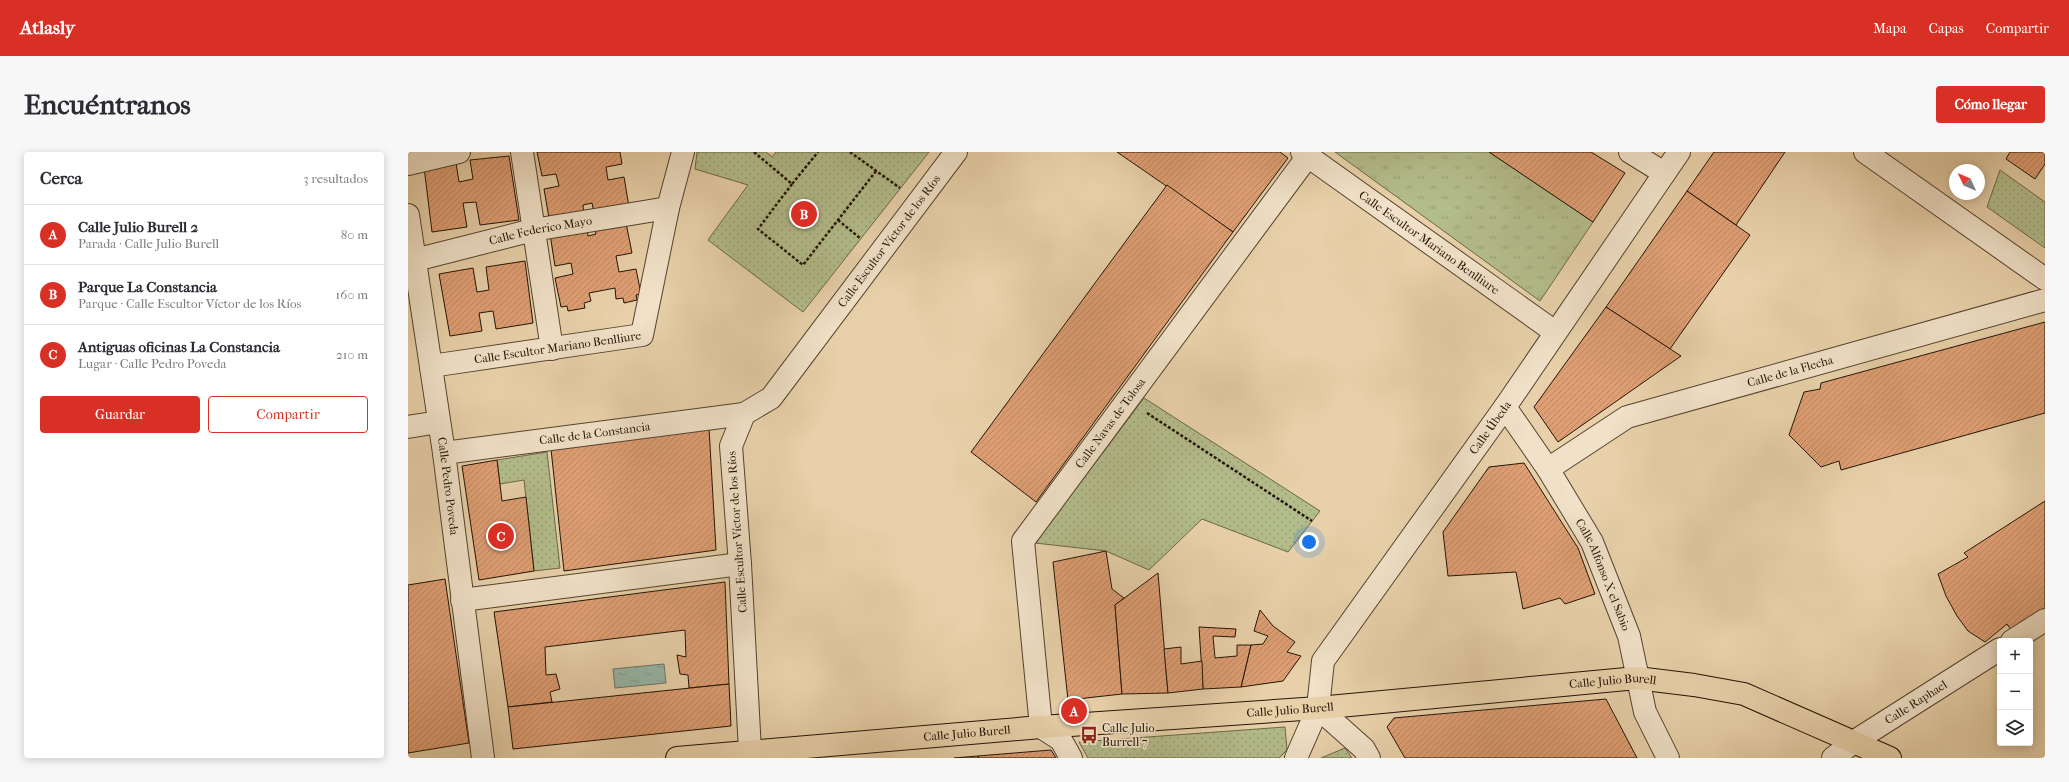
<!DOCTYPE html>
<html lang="es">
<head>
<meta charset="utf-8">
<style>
	:root { --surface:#fff; --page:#f7f7f7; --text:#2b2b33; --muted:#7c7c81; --line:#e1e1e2; --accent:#d93025 }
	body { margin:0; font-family:"IM FELL French Canon",serif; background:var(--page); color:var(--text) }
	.controls { position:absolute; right:12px; bottom:12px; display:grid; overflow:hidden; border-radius:4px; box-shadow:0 2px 10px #0003 }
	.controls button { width:36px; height:36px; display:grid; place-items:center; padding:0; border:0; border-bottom:1px solid var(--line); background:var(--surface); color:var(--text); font:20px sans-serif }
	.compass { position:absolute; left:1541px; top:12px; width:36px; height:36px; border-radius:50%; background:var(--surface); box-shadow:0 2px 10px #0003; rotate:314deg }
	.you { position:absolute; left:901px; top:390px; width:14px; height:14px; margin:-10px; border:3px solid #fff; border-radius:50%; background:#1a73e8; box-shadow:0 0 0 6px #1a73e833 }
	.badge { display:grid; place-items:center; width:26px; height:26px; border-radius:50%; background:var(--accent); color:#fff; font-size:13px; font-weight:700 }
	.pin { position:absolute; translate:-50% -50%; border:2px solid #fff; box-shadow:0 1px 4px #0006 }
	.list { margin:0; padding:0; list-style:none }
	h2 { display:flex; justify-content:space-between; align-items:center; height:52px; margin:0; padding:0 16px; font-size:17px }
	h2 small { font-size:13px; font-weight:400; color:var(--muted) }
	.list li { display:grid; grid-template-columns:26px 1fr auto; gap:12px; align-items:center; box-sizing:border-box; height:60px; padding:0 16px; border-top:1px solid var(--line) }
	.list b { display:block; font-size:15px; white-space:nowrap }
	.list p { margin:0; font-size:13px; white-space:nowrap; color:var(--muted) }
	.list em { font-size:13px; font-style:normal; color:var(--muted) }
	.actions { display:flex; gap:8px; padding:12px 16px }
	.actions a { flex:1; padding:9px 0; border:1px solid var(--accent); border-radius:4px; text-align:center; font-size:14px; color:var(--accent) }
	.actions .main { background:var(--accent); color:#fff }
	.icon { flex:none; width:22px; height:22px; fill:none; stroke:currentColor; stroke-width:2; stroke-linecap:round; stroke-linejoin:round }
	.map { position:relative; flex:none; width:1637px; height:606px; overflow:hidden; border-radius:4px }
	header { display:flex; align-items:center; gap:24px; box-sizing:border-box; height:56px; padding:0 20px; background:var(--accent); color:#fff }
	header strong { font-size:19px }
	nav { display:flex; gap:22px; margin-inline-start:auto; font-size:14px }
	.intro { display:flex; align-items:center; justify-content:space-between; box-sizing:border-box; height:96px; padding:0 24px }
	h1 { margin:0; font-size:28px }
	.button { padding:10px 18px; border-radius:4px; background:var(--accent); color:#fff; font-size:14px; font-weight:700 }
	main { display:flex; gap:24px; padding:0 24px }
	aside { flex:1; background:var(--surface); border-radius:4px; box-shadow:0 2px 10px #0003 }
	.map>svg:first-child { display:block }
	.grass { fill:url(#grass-tufts); stroke:#6b6848 }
	.park { fill:url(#park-dots); stroke:#6b6848 }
	.water { fill:url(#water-ripples); stroke:#697667 }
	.building { fill:url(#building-hatch); stroke:#231405 }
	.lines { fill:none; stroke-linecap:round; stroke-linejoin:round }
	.minor-casing { stroke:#54432e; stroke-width:24 }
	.major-casing { stroke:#231405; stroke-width:24 }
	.path { stroke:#231405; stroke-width:2.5; stroke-dasharray:3 2; stroke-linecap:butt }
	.minor { stroke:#f0e1c8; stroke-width:22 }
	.major { stroke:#e8d1aa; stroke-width:22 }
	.labels { text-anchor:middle; stroke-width:3.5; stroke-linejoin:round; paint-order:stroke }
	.street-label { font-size:12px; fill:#231405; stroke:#f0e1c8 }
	.poi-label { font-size:12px; fill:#231405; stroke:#f0e1c8; text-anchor:start }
</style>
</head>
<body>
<header>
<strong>Atlasly</strong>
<nav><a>Mapa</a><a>Capas</a><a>Compartir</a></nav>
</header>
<div class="intro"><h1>Encuéntranos</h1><a class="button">Cómo llegar</a></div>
<main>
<aside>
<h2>Cerca<small>3 resultados</small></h2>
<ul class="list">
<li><span class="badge">A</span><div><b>Calle Julio Burell 2</b><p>Parada · Calle Julio Burell</p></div><em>80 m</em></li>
<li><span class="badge">B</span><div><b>Parque La Constancia</b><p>Parque · Calle Escultor Víctor de los Ríos</p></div><em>160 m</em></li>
<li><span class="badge">C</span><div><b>Antiguas oficinas La Constancia</b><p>Lugar · Calle Pedro Poveda</p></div><em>210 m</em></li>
</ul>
<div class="actions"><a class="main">Guardar</a><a>Compartir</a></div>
</aside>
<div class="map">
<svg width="1637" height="606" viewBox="0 0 1637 606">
	<defs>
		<pattern id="grass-tufts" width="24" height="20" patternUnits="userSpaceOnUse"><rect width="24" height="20" fill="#b3bc8b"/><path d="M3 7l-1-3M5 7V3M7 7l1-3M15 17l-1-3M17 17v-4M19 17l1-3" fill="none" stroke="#9aa176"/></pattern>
		<pattern id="park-dots" width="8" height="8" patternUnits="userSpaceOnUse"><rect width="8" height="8" fill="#b3bc8b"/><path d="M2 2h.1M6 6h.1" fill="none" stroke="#9aa176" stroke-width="1.8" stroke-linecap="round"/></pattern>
		<pattern id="water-ripples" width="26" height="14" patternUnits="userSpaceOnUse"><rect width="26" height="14" fill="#97b7a9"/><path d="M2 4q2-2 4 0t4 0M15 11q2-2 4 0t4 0" fill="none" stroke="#829c90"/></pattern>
		<pattern id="building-hatch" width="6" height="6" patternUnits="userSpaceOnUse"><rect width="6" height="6" fill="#df9f74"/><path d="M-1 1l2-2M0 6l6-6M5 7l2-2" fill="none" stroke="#bf8863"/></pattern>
	</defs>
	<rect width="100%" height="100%" fill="#e8d1aa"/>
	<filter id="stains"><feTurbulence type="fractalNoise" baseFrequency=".005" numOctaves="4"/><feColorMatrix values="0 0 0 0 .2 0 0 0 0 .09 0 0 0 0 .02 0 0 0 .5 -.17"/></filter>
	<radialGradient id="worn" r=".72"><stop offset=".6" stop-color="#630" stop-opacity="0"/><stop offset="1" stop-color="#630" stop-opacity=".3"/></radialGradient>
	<path class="grass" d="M927 0H1081L1185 70 1132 149Z"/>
	<g class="park">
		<path d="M289 0H358L364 5 368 0H521L395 160 300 88 340 33 287 17Z"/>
		<path d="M1592 18 1637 50V96L1579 55Z"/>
		<path d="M736 246 912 359 880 400 794 367 741 418 698 399 627 391Z"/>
		<path d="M139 300 152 416 126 419 116 328 92 332 89 308Z"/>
		<path d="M877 575 879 598 871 606H680L671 590Z"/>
		<path d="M937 596 944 606H913Z"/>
	</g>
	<path class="water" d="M256 512 258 531 207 536 205 517Z"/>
	<g class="building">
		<path d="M129 0H212L214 12 198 15 200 28 216 25 221 55 187 66 184 51 175 53 176 65 141 66 136 37 151 34 148 22 134 24Z"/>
		<path d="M709 0H872L880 6 825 80Z"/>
		<path d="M1081 0H1183L1217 21 1185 70Z"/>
		<path d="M1306 0H1377L1328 73 1279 39Z"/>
		<path d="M1602 0H1637V12L1627 27 1598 7Z"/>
		<path d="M101 4 111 68 72 73 68 50 55 51 59 75 24 80 16 15 48 11 51 30 65 27 62 8Z"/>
		<path d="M759 33 825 80 628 350 563 300Z"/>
		<path d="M1279 39 1342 83 1262 197 1198 155Z"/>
		<path d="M217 66 224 101 208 104 211 120 228 117 233 142 228 143 229 148 216 151 215 146 208 147 207 136 181 141 183 149 176 151 177 156 160 159 159 154 153 155 147 126 165 122 163 111 147 114 142 82 178 71 180 84 188 82 186 72Z"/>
		<path d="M117 109 125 171 88 177 85 159 71 161 74 179 42 184 31 122 65 116 69 140 81 138 78 115Z"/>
		<path d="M1198 155 1273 204 1150 290 1126 255Z"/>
		<path d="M1637 170V261L1433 318 1431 309 1413 315 1381 283 1396 240 1412 237 1413 231Z"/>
		<path d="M301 276 308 398 156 419 143 297Z"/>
		<path d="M89 308 94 349 118 345 126 419 71 428 54 314Z"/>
		<path d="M1116 311 1170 396 1187 442 1157 452 1152 446 1115 457 1108 420 1040 424 1035 380 1081 315Z"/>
		<path d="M1637 349V456L1603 478 1599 472 1577 490 1560 479 1549 464 1538 444 1530 422 1560 405 1556 401Z"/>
		<path d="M698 399 704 437 716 446 707 453 714 542 660 548 645 410Z"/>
		<path d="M750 421 760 541 714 542 707 453Z"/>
		<path d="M37 427 61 591 0 601V433Z"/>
		<path d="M317 430 321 532 281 536 280 523 272 522 269 503 278 505 277 478 137 495 138 523 148 522 152 537 142 540 144 550 100 555 86 460Z"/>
		<path d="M852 458 865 474 887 490 879 500 893 504 875 529 833 535 843 493 855 492 860 484 846 479Z"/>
		<path d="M791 475 828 477 827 485 805 484 807 506 829 504V493H843L833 535 795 537Z"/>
		<path d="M773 495V512L794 509 795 537 760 541 756 497Z"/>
		<path d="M321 532 323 574 105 597 100 555Z"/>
		<path d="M1198 547 1229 606H997L979 575 986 566Z"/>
		<path d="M643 598 648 606H570V604Z"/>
		<path d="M570 604V606H546Z"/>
	</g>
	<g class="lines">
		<g class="minor-casing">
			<g id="minor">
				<path d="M114 0 144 197"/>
				<path id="s1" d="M894 0 1147 180"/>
				<path d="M1222 0 1256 21"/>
				<path d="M1457 0 1637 127"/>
				<path d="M0 12 51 0"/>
				<path id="s2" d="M0 63 36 301 75 606"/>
				<path id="s3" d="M7 108 125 78 260 56"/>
				<path id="s4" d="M23 214 234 183 260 56 275 0"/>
				<path id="s5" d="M1097 255 1140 317 1184 390 1221 484 1237 560 1260 606"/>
				<path d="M0 275 31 270"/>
				<path id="s6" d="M36 301 336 262"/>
				<path id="s7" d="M1140 317 1219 265 1637 148"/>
				<path d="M54 448 332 412"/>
				<path d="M1604 489 1637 468"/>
				<path d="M910 556 956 597 961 606"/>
				<path id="s8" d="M342 599 332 412 323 294 336 262 363 246 548 0"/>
				<path id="s9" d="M663 606 653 588 633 575 615 389 900 4"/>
				<path id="s10" d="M888 606 910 556 915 509 1097 255 1271 0"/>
				<path id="s11" d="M1425 606 1447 589 1592 497"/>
			</g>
		</g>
		<g class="major-casing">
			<g id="major">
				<path id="s12" d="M269 606 633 575 910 556 1229 526 1286 533 1336 542 1482 606"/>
			</g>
		</g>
		<g class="path">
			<path d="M346 0 384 32 410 0"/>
			<path d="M442 0 492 36"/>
			<path d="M384 32 350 77 395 113 468 19"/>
			<path d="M430 68 453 87"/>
			<path d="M739 261 904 369"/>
		</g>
		<use href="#minor" class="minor"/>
		<use href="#major" class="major"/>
	</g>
	<defs>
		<g id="bus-bare" transform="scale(1.38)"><path d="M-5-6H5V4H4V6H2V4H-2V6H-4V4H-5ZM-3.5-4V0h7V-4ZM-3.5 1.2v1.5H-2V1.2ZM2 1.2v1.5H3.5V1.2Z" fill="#8f2418" stroke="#f0e1c8" stroke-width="2.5" paint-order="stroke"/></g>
	</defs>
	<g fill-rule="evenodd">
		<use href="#bus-bare" x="681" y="583"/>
	</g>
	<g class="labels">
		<g class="street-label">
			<text dy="4" stroke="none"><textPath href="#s3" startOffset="129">Calle Federico Mayo</textPath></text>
			<text dy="4" stroke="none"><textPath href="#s8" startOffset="568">Calle Escultor Víctor de los Ríos</textPath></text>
			<text dy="4" stroke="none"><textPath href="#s1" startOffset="156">Calle Escultor Mariano Benlliure</textPath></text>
			<text dy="4" stroke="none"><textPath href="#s4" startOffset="128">Calle Escultor Mariano Benlliure</textPath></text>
			<text dy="4" stroke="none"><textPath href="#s7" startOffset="264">Calle de la Flecha</textPath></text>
			<text dy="4" stroke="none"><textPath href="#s9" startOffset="378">Calle Navas de Tolosa</textPath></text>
			<text dy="4" stroke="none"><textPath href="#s10" startOffset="389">Calle Úbeda</textPath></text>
			<text dy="4" stroke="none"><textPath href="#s6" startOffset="152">Calle de la Constancia</textPath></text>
			<text dy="4" stroke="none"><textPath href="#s2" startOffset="274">Calle Pedro Poveda</textPath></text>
			<text transform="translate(329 380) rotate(-94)" y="4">Calle Escultor Víctor de los Ríos</text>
			<text dy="4" stroke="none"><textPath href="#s5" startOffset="195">Calle Alfonso X el Sabio</textPath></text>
			<text dy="4" stroke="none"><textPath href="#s12" startOffset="939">Calle Julio Burell</textPath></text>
			<text dy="4" stroke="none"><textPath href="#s11" startOffset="100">Calle Raphael</textPath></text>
			<text dy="4" stroke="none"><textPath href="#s12" startOffset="615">Calle Julio Burell</textPath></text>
			<text dy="4" stroke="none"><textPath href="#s12" startOffset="291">Calle Julio Burell</textPath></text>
		</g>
		<g class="poi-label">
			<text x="694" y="580">Calle Julio<tspan x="694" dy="14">Burrell 7</tspan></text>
		</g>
	</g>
	<rect width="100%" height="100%" filter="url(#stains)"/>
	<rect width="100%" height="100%" fill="url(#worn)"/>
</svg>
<div class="controls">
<button>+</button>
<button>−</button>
<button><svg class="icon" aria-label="layers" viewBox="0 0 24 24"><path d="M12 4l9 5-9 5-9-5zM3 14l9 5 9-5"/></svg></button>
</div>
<svg class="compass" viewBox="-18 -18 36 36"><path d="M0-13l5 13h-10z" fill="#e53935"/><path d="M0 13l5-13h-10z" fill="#7c7c81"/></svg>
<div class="you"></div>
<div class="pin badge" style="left:666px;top:559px">A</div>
<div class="pin badge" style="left:396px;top:62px">B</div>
<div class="pin badge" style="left:93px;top:384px">C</div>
</div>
</main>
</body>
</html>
